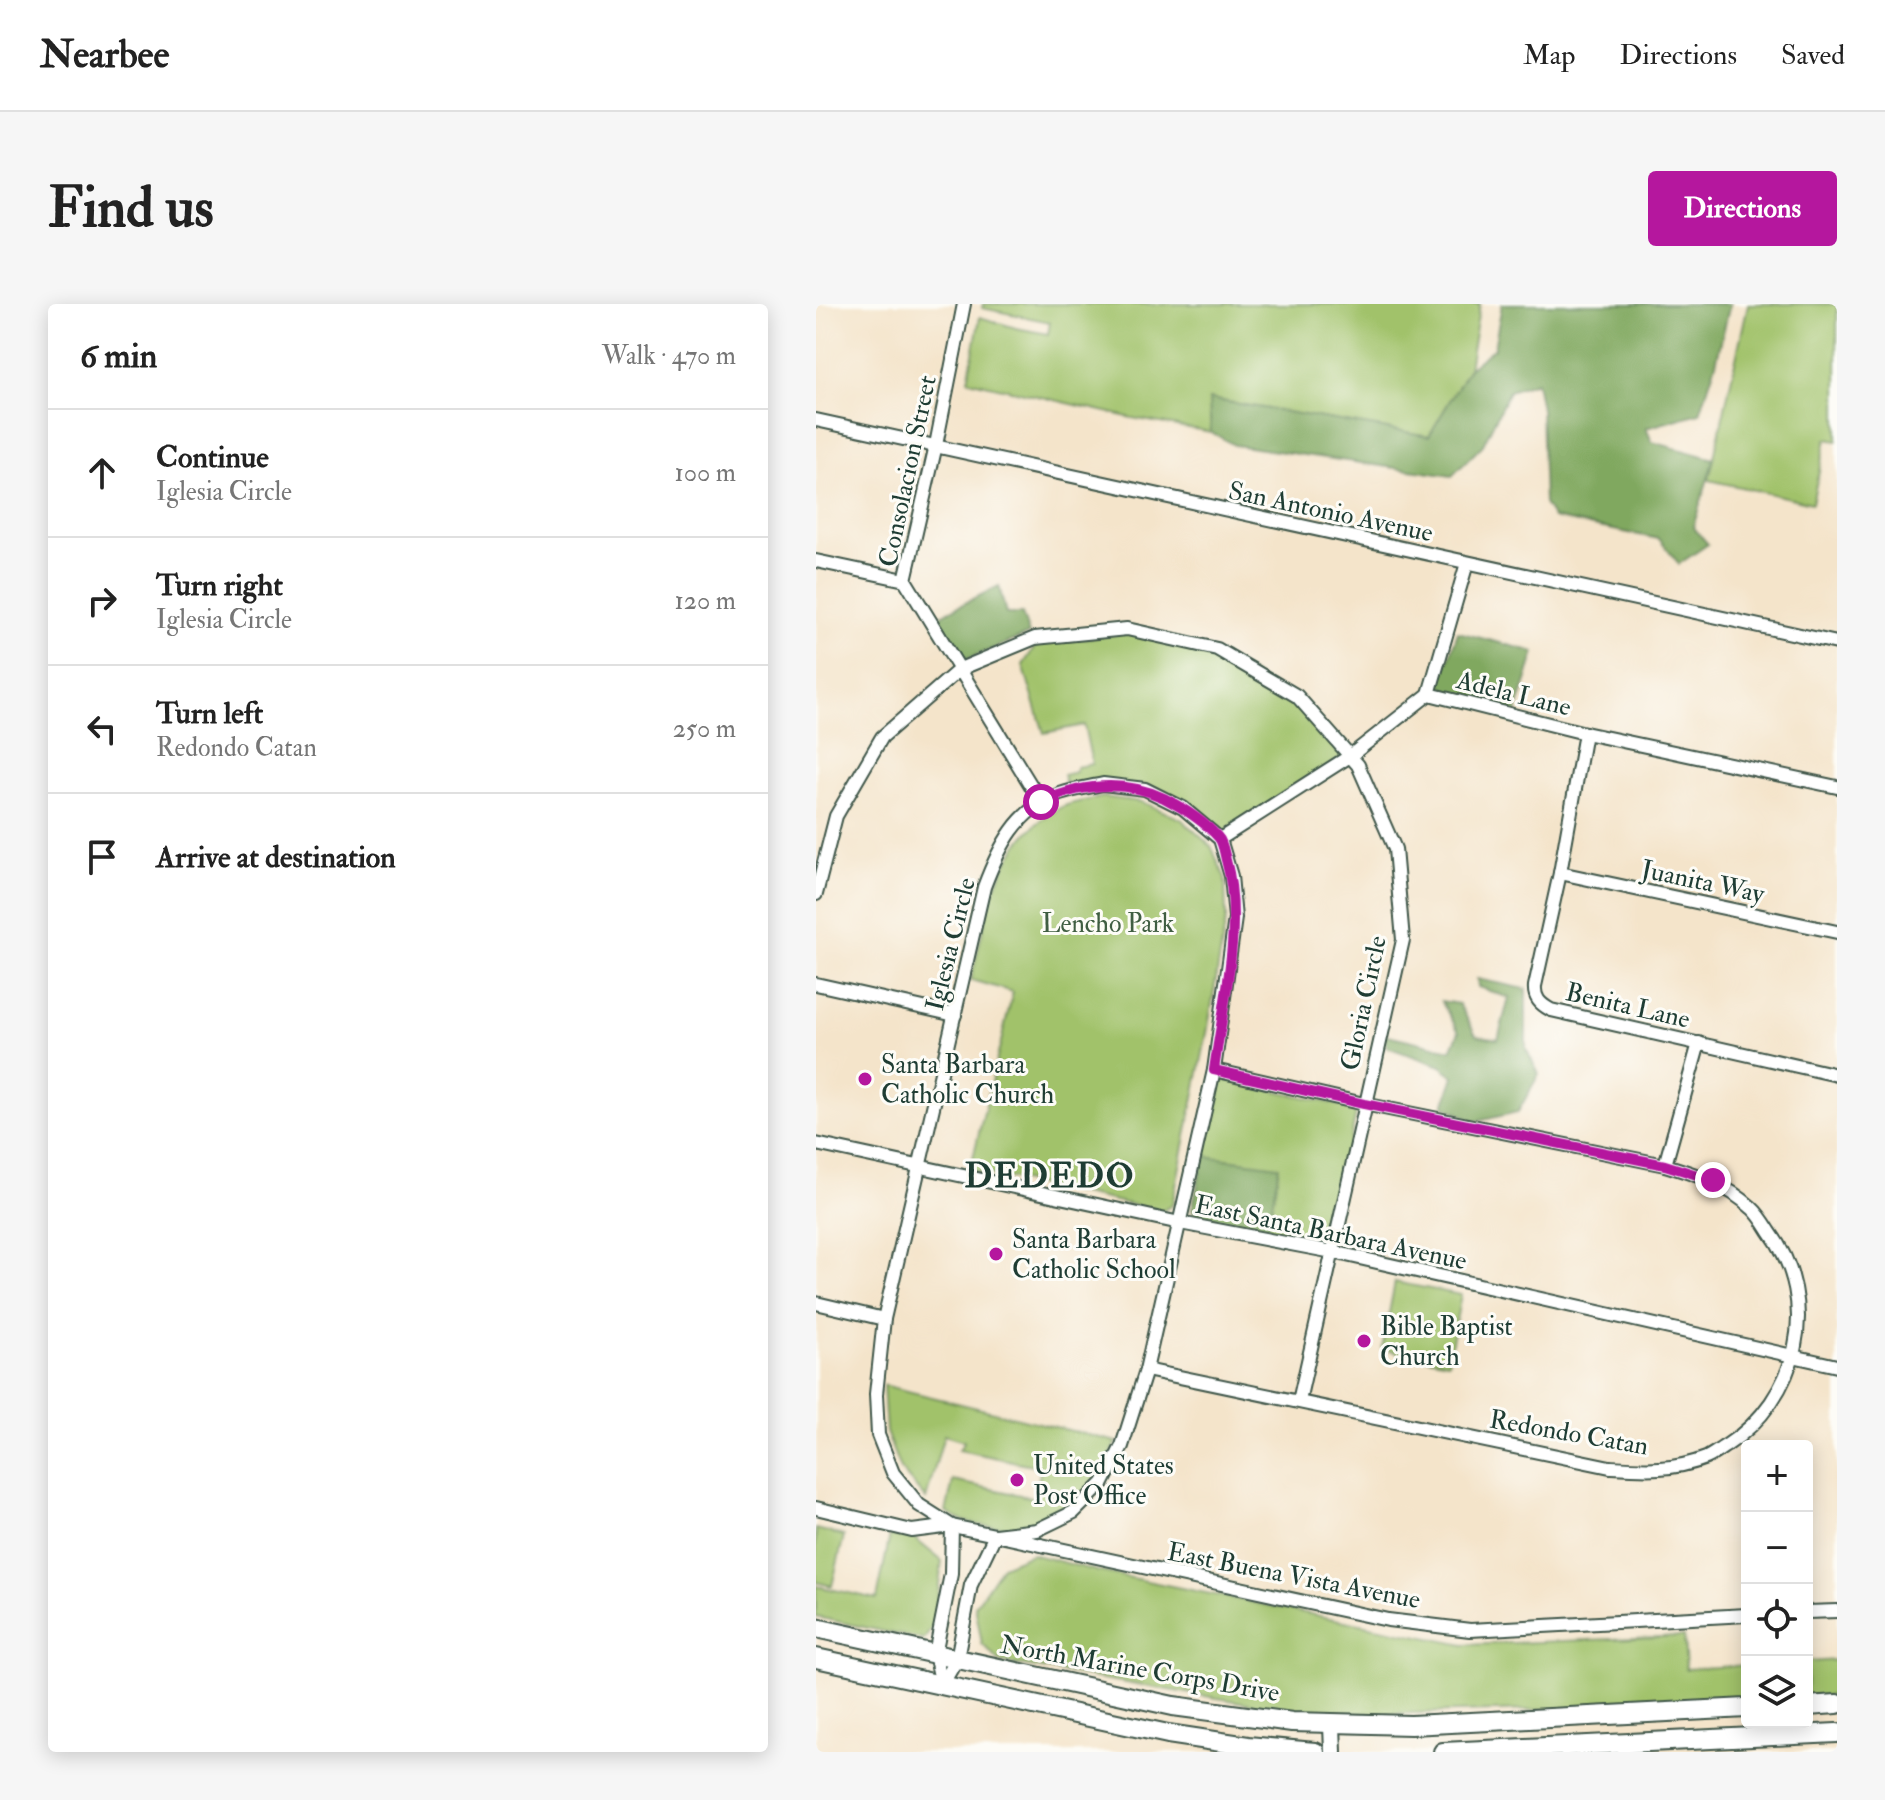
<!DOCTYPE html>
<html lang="en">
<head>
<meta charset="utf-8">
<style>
	:root { --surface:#fff; --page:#f6f6f6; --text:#222; --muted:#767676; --line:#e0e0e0; --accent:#b5179e }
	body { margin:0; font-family:"IM FELL Double Pica",serif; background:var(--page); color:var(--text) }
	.controls { position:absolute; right:24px; bottom:24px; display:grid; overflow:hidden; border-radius:8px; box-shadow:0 4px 20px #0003 }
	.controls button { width:72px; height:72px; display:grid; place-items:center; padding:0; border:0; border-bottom:2px solid var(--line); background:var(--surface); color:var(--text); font:40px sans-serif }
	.stop { position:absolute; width:24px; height:24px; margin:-18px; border:6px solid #b5179e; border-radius:50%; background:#fff }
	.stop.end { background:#b5179e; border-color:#fff; box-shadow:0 2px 8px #0008 }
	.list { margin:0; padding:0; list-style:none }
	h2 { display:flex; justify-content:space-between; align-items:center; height:104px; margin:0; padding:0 32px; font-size:34px }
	h2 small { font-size:26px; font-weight:400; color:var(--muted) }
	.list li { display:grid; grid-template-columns:52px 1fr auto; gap:24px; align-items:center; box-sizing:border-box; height:128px; padding:0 32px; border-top:2px solid var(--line) }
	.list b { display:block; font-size:30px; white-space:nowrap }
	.list p { margin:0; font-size:26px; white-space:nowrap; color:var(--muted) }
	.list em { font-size:26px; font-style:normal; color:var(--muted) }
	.icon { flex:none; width:44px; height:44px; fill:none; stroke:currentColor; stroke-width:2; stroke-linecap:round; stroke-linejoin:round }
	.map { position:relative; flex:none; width:1021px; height:1448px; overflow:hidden; border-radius:8px }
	header { display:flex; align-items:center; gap:48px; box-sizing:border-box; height:112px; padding:0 40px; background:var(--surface); border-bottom:2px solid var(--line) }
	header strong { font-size:38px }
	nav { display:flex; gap:44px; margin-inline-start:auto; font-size:28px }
	.intro { display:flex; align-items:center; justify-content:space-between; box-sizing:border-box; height:192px; padding:0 48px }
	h1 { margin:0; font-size:56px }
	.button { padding:20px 36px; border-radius:8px; background:var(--accent); color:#fff; font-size:28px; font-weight:700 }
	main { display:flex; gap:48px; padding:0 48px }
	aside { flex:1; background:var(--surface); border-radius:8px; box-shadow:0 4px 20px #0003 }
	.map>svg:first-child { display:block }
	.green { fill:#a1c26a; stroke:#60804f; stroke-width:2 }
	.forest { fill:#80a85e; stroke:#507249; stroke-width:2 }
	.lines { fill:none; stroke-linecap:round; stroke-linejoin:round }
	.street-casing { stroke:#3f564a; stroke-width:16 }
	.secondary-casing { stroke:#3f564a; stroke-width:20 }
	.primary-casing { stroke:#3f564a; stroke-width:22 }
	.street { stroke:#fff; stroke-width:12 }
	.secondary { stroke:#fff; stroke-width:16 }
	.primary { stroke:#fff; stroke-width:18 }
	.route { stroke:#b5179e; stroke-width:10 }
	.poi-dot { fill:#b5179e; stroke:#fdfcf7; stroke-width:3 }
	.labels { text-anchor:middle; stroke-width:6; stroke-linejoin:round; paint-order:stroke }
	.street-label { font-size:26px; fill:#1f3d34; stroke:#fdfcf7 }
	.park-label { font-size:26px; fill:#405e42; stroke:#fdfcf7 }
	.poi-label { font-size:26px; fill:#1f3d34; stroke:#fdfcf7; text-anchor:start }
	.district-label { font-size:34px; font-weight:bold; letter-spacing:2px; fill:#1f3d34; stroke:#fdfcf7 }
</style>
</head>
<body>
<header>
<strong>Nearbee</strong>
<nav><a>Map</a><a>Directions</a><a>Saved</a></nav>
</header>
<div class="intro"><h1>Find us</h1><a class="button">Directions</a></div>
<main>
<aside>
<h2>6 min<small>Walk · 470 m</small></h2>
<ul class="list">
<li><svg class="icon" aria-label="ahead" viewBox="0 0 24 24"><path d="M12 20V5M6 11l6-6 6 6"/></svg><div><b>Continue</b><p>Iglesia Circle</p></div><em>100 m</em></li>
<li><svg class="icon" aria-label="right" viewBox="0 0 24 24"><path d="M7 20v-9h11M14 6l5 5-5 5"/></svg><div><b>Turn right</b><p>Iglesia Circle</p></div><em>120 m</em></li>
<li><svg class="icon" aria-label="left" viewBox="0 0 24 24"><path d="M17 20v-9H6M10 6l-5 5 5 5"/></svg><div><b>Turn left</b><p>Redondo Catan</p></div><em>250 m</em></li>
<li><svg class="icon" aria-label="arrive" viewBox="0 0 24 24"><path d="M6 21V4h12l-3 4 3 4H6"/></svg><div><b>Arrive at destination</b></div></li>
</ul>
</aside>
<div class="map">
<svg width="1021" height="1448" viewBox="0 0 1021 1448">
	<rect width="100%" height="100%" fill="#fdfcf7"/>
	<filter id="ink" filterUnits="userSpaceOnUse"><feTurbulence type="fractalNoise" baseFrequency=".0125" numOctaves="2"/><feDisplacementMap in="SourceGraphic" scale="16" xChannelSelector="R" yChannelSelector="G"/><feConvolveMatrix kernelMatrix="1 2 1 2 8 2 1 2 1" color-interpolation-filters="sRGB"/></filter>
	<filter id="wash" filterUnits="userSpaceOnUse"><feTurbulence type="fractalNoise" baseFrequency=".006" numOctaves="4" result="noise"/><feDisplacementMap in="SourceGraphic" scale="32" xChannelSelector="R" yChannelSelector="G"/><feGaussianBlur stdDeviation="1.8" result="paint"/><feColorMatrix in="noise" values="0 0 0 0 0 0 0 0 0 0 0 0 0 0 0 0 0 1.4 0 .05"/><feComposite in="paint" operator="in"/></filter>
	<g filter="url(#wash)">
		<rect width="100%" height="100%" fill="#f4e4ca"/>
		<g class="green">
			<path d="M167 0H664L653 64 613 132 393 95 395 128 316 114 152 76 164 13 200 24 232 30 234 18 166 4Z"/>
			<path d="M932 0H1021V137L1010 135 996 199 893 176Z"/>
			<path d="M312 329 399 349 479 394 527 453 404 531 330 481 251 484 247 471 260 468V463L276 460 268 421 228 429 207 361 221 340Z"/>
			<path d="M288 493 326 498 365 515 395 542 409 574 410 615 391 729 356 901 346 907 154 866 197 688 155 676C171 611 180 536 246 503 258 497 275 496 288 493Z"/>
			<path d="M407 775 541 805 512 935 496 939 381 914 376 905Z"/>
			<path d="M579 978 645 991 632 1058 566 1045Z"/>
			<path d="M67 1081 301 1138C289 1161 278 1190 255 1205 222 1226 163 1230 130 1208L137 1177 219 1194 225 1163 143 1146 148 1137 128 1131 110 1195 84 1165 70 1128Z"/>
			<path d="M0 1225 28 1232 16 1282 0 1278Z"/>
			<path d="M74 1231 99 1235 126 1257 118 1320 108 1336 0 1313V1282L61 1295Z"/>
			<path d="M215 1250 281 1267 648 1341 868 1332 870 1365 931 1361V1396L723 1406 558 1410 479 1407 184 1358 166 1340 159 1302 186 1262Z"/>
			<path d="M1021 1356V1391L991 1392V1358Z"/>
		</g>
		<g class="forest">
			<path d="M686 0H914L900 59 884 109 830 124 836 138 898 155 877 223 892 240 863 260 843 235 737 214 728 200 725 105 720 78 693 87 667 141 636 172 418 141 395 128 393 95 613 132 653 64 678 44Z"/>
			<path d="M183 282 190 310H206L213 330 147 357 121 313Z"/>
			<path d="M642 328 719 348 700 409 622 387Z"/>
			<path d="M661 675 710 685V745L723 770 702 808 659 818 628 802 638 772 625 762 571 743 568 730 635 746 643 728 625 697 643 700 660 731 682 735 693 694 662 683Z"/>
			<path d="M388 852 463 862 451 929 381 914 376 905Z"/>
		</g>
	</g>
	<g filter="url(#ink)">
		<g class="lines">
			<g class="street-casing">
				<g id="street">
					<path d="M148 0 120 141 89 276 225 498"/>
					<path d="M0 116 1021 339"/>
					<path d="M0 257 89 276"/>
					<path d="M613 390 651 259"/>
					<path d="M769 429 744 569 719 682C718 694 724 700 735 706L1021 771"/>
					<path d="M287 480 329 485 367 504 404 535 415 572 419 614 398 766 330 1066 306 1142 287 1179 258 1208 221 1226 179 1231 136 1222 103 1201 77 1169 62 1131 60 1090 68 1015 168 583C183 543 201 505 244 490 258 485 273 483 287 480Z"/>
					<path d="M404 535 534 452 613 390 769 429 1021 483"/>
					<path d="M744 569 1021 628"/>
					<path d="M0 590 20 512 66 433 144 365 219 334 311 325 401 345 481 392 542 461 579 545 587 636 483 1097"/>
					<path d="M0 680 139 711"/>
					<path d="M0 840 364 919 517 948 1021 1062"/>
					<path d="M849 861 883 739"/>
					<path d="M0 999 68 1015"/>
					<path d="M330 1066 794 1163C828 1165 857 1167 890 1154 897 1151 904 1145 911 1141 982 1095 1006 999 954 928 949 920 943 910 936 904 910 880 882 871 849 861L548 800 398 766"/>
					<path d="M0 1204 96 1227 136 1222 135 1270 119 1350 126 1381"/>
					<path d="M991 1308 1021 1307"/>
					<path d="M126 1381 141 1355 155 1281 179 1231 572 1316 654 1326 931 1311"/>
				</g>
			</g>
			<g class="secondary-casing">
				<path id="secondary" d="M516 1421 517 1448"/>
			</g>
			<g class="primary-casing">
				<g id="primary">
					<path d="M0 1324 357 1402 476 1418 595 1421 931 1404"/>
					<path d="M0 1354 352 1430 432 1442 499 1448"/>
					<path d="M991 1402 1021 1400"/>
					<path d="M627 1448 1021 1429"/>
				</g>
			</g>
			<use href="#street" class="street"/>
			<use href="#secondary" class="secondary"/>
			<use href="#primary" class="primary"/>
		</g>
	</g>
	<g class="lines" filter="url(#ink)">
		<path class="route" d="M225 498C266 480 307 475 348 494 367 504 388 517 402 533 407 538 408 548 410 556 428 620 407 700 398 766L548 800 849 861 897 876"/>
	</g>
	<g class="poi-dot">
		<circle cx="49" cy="775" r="8"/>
		<circle cx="180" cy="950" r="8"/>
		<circle cx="548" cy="1037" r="8"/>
		<circle cx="201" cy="1176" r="8"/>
	</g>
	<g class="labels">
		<g class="street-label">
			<text transform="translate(91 167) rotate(-78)" y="9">Consolacion Street</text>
			<text transform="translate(515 207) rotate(12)" y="9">San Antonio Avenue</text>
			<text transform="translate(698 389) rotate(14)" y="9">Adela Lane</text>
			<text transform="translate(887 577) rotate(12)" y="9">Juanita Way</text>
			<text transform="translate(134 640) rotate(-76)" y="9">Iglesia Circle</text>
			<text transform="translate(547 699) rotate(-78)" y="9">Gloria Circle</text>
			<text transform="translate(812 701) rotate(13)" y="9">Benita Lane</text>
			<text transform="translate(515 928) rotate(12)" y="9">East Santa Barbara Avenue</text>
			<text transform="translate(753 1128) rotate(10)" y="9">Redondo Catan</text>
			<text transform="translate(478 1271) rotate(11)" y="9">East Buena Vista Avenue</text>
			<text transform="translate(324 1364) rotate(10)" y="9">North Marine Corps Drive</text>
		</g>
		<g class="park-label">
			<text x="292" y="628">Lencho Park</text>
		</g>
		<g class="poi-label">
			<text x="65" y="769">Santa Barbara<tspan x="65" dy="30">Catholic Church</tspan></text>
			<text x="196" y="944">Santa Barbara<tspan x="196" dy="30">Catholic School</tspan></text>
			<text x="564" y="1031">Bible Baptist<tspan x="564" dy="30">Church</tspan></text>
			<text x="217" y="1170">United States<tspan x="217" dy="30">Post Office</tspan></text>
		</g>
		<g class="district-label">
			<text x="234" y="883">DEDEDO</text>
		</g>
	</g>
</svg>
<div class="controls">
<button>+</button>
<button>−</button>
<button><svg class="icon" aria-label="locate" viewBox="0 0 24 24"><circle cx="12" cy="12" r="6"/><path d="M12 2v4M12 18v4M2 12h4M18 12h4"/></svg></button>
<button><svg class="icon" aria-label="layers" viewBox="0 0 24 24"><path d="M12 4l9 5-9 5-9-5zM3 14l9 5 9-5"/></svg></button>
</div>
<div class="stop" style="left:225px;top:498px"></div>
<div class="stop end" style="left:897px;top:876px"></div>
</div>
</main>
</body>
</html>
